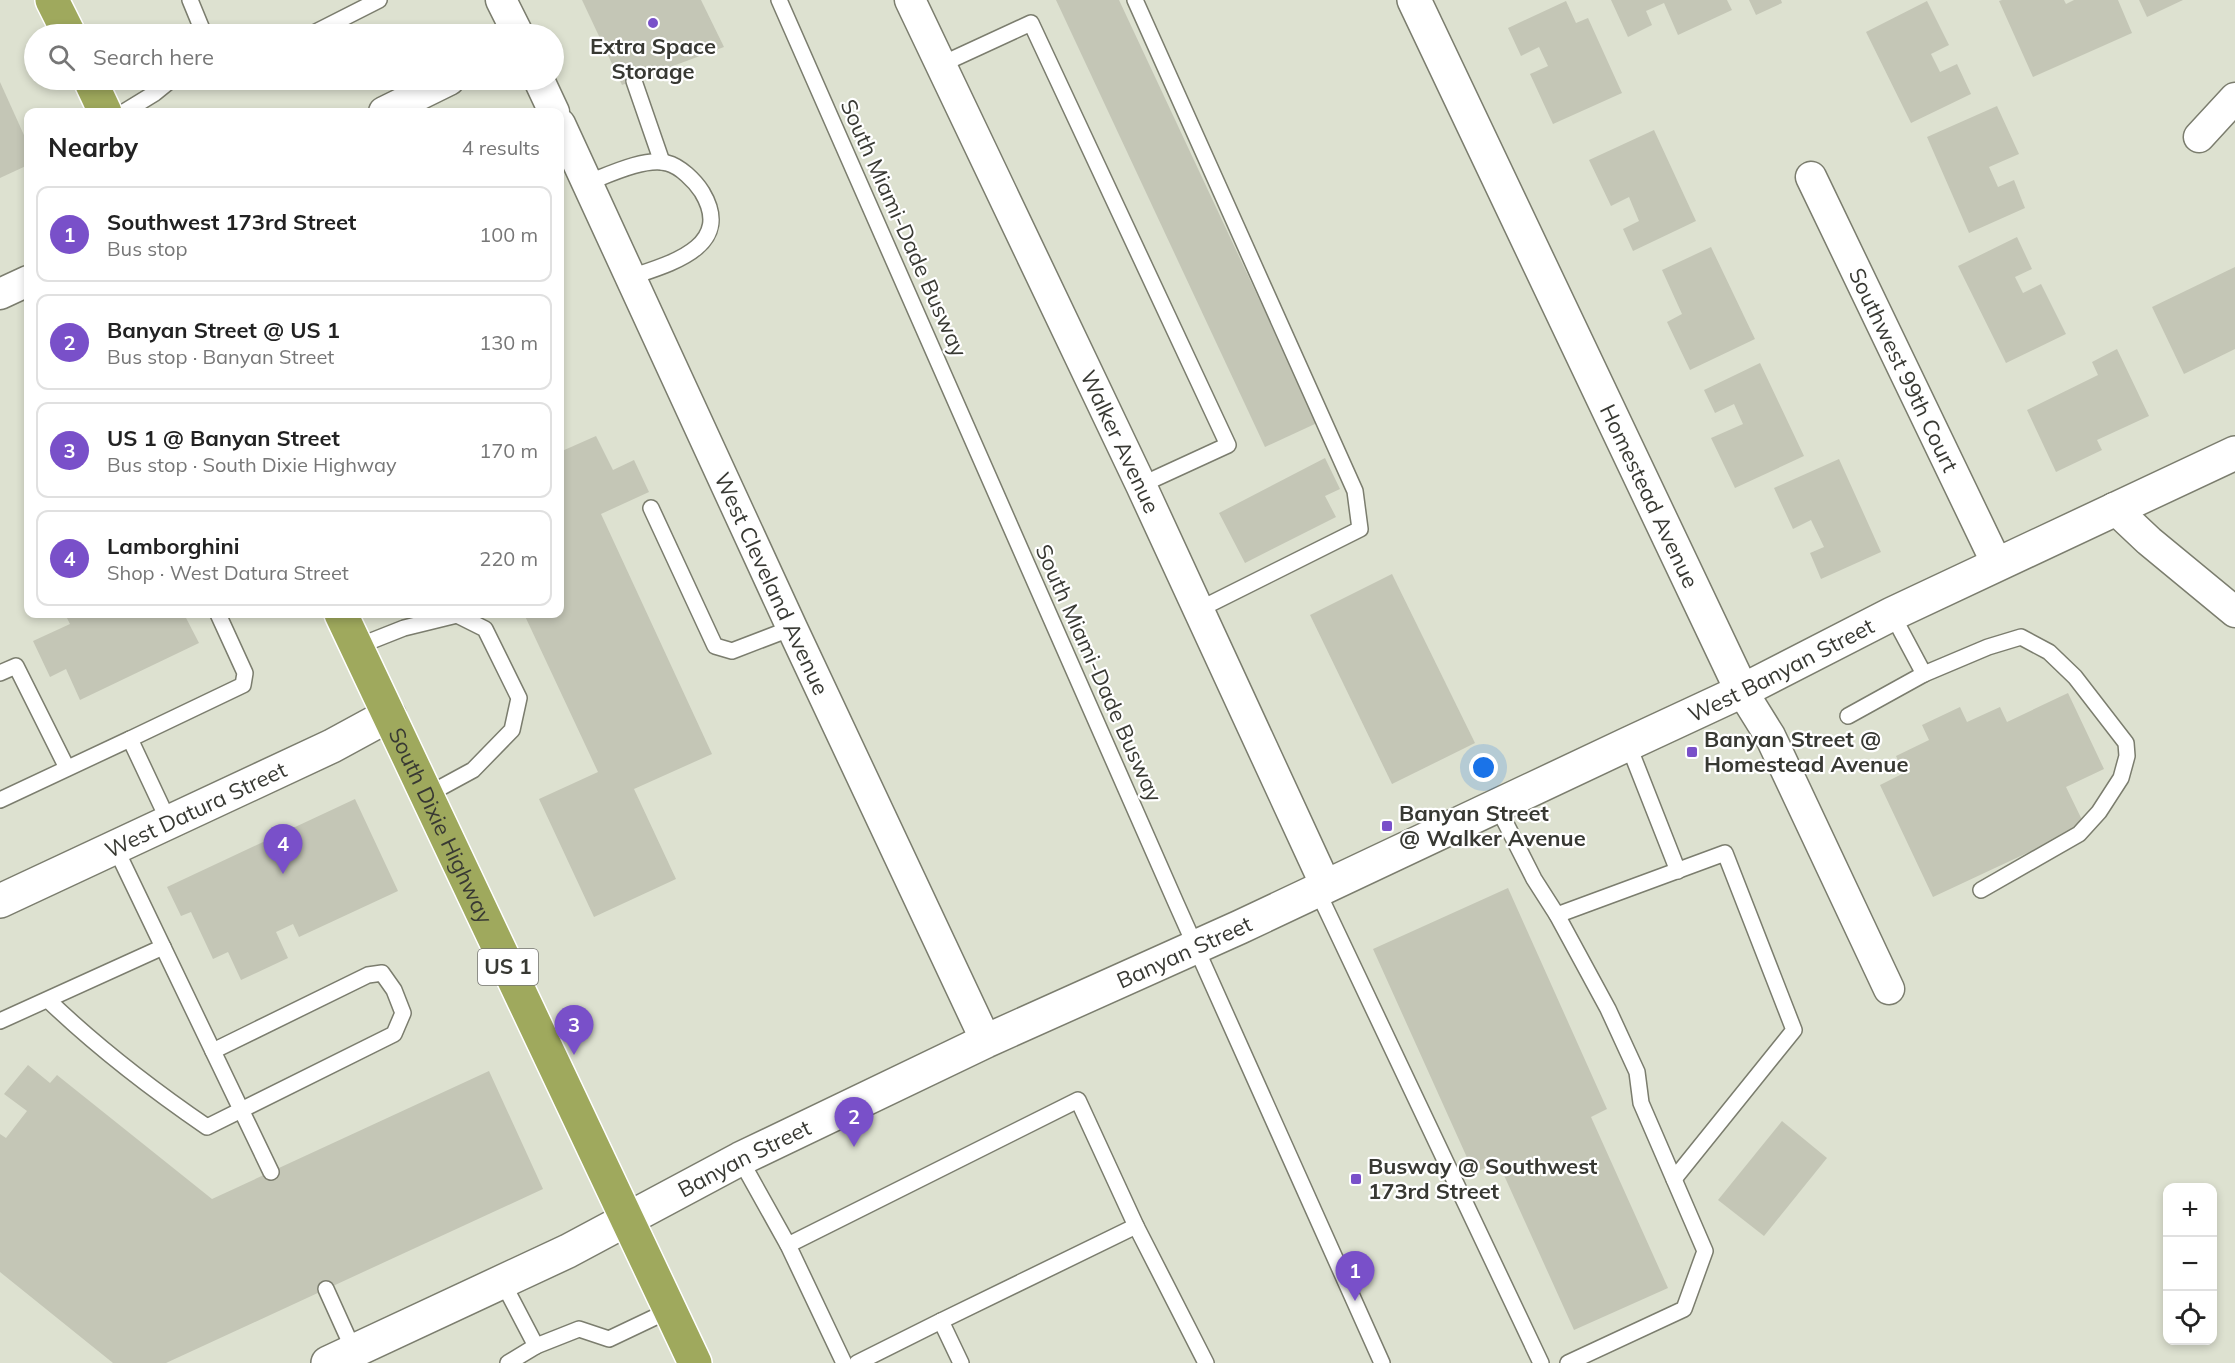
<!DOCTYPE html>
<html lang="en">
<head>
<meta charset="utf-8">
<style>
	:root { --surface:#fff; --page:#f6f6f6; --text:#222; --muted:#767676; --line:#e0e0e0; --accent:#7950c9 }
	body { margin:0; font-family:Mulish,sans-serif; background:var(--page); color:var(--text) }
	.controls { position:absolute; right:18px; bottom:18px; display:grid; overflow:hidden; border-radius:12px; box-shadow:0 3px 9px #0003 }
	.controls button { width:54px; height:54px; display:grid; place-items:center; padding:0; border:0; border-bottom:2px solid var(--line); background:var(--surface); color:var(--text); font:30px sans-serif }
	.you { position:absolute; left:1484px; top:768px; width:21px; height:21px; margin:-15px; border:4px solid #fff; border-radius:50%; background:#1a73e8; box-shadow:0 0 0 9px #1a73e833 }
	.badge { display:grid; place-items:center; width:39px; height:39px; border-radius:50%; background:var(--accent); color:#fff; font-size:20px; font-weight:700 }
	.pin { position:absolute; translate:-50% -50px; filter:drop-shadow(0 2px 3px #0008) }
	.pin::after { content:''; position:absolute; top:32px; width:21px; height:18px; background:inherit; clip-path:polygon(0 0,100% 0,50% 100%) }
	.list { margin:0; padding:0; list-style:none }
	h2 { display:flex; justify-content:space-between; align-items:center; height:78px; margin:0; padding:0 24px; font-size:26px }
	h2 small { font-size:20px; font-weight:400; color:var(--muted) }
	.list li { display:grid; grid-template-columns:39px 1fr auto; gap:18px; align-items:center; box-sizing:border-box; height:96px; margin:0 12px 12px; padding:0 12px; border:2px solid var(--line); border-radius:12px }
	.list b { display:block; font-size:22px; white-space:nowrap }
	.list p { margin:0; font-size:20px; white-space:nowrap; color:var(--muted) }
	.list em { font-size:20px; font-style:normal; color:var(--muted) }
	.icon { flex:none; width:33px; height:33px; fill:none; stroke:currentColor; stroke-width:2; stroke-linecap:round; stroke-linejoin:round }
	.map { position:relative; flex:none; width:2235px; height:1363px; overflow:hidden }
	.search { position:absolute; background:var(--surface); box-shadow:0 3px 9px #0003; left:24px; top:24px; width:540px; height:66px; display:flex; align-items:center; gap:15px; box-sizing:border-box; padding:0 21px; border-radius:33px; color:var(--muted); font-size:22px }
	.panel { position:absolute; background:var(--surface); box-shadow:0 3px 9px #0003; left:24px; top:108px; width:540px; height:510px; border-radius:12px }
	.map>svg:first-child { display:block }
	.building { fill:#c4c6b6 }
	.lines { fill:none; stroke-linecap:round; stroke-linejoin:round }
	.lane-casing { stroke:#7b7d6e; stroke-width:18 }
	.street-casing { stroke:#7b7d6e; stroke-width:33 }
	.secondary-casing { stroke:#7b7d6e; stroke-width:36 }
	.highway-casing { stroke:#fff; stroke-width:36 }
	.lane { stroke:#fff; stroke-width:15 }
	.street { stroke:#fff; stroke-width:30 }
	.secondary { stroke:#fff; stroke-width:33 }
	.highway { stroke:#9fa95d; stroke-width:33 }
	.poi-dot { fill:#7950c9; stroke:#fff; stroke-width:2 }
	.labels { text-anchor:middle; stroke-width:4.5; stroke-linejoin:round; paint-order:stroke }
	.shield { fill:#fff; stroke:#747470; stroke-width:1.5 }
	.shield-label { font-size:21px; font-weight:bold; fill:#383933 }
	.poi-label { font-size:22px; font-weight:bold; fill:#383933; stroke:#fff; text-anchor:start }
	.street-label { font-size:22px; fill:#383933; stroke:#fff }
</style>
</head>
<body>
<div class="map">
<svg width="2235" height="1363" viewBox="0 0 2235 1363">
	<rect width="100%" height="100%" fill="#dde1d0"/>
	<g class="building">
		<path d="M582 0H701L724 47 622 85Z"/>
		<path d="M1056 0H1119L1317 423 1265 447Z"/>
		<path d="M1611 0H1727L1732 10 1678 35 1664 3 1646 11 1652 25 1628 37Z"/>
		<path d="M1749 0H1781L1782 3 1756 15Z"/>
		<path d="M2002 0H2064L2066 4 2074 0H2118L2132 33 2033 77 1999 1Z"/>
		<path d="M2139 0H2183L2147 17Z"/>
		<path d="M1566 1 1576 23 1588 18 1622 93 1553 124 1530 74 1548 66 1539 47 1521 56 1508 28Z"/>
		<path d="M1927 1 1949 45 1931 54 1940 72 1957 64 1971 94 1911 123 1866 32Z"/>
		<path d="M0 82 28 144V165L0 178Z"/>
		<path d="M1997 106 2019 154 1989 167 1998 187 2014 180 2025 208 1969 233 1927 137Z"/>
		<path d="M1654 130 1696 221 1633 251 1623 229 1639 221 1629 197 1611 206 1589 160Z"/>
		<path d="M2017 237 2032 269 2015 277 2023 293 2041 284 2066 334 2006 363 1958 266Z"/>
		<path d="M1711 247 1755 339 1690 370 1667 322 1682 314 1662 270Z"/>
		<path d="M2235 267V349L2184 374 2152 307Z"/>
		<path d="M2117 349 2149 416 2097 440 2102 450 2056 472 2027 410 2098 375 2092 362Z"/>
		<path d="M1760 363 1804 456 1735 488 1711 438 1743 424 1734 404 1715 413 1704 390Z"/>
		<path d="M596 436 613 470 634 460 649 492 601 514 712 754 634 789 676 879 594 917 539 799 598 772 524 614H560V446L562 451Z"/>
		<path d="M1325 458 1340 489 1325 496 1336 517 1245 563 1219 513Z"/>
		<path d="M1839 459 1881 552 1821 579 1810 553 1824 547 1811 520 1793 529 1774 488Z"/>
		<path d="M1392 574 1475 743 1392 784 1310 615Z"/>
		<path d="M65 614H184L199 643 80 700 66 669 50 677 33 641 70 624Z"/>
		<path d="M2068 693 2104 769 2066 787 2085 826 1933 897 1880 785 1904 773 1896 756 1929 740 1922 725 1960 707 1967 722 2000 707 2007 722Z"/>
		<path d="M355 799 398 891 299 937 293 924 276 932 288 958 241 980 228 952 213 959 191 912 181 916 167 887Z"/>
		<path d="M1508 888 1607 1109 1591 1117 1668 1288 1574 1330 1498 1162 1474 1173 1373 949Z"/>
		<path d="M28 1065 50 1083 57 1075 212 1199 489 1071 543 1189 166 1363H113L0 1272V1134L6 1138 27 1111 4 1094Z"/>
		<path d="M1782 1121 1827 1158 1764 1236 1718 1200Z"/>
	</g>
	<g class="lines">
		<g class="lane-casing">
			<g id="lane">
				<path d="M190 0 204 34"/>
				<path d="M779 0 1176 903 1382 1363"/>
				<path d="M1135 0 1355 491 1360 529 1198 610"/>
				<path d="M312 34 379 0"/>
				<path d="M940 65 1031 23 1228 445 1141 485"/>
				<path d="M634 81 662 162"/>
				<path d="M124 112 155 93 171 80"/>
				<path d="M587 183C608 175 645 157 667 163 680 166 695 181 702 192 735 247 669 264 631 277"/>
				<path d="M651 508 715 646 732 651 792 628"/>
				<path d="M1892 614 1924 674 1988 647 2021 637 2049 652 2075 677 2126 743 2127 756 2121 778 2099 812 2079 834 1981 890"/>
				<path d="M356 647 404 628 457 615 485 629 519 698 512 730 473 770 427 795"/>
				<path d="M0 673 16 666 67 768"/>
				<path d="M1848 716 1924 674"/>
				<path d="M130 739 243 685 245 673 218 614"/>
				<path d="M1628 744 1678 871"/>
				<path d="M0 800 130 739 169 822"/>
				<path d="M1497 806 1534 879 1557 915 1608 1009 1637 1072 1641 1103 1705 1251 1684 1309 1568 1363"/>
				<path d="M115 847 271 1172"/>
				<path d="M1317 890 1541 1363"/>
				<path d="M1557 915 1725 853 1794 1030 1674 1179"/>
				<path d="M48 1000C97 1047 150 1088 207 1127L394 1034 403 1013 394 990 382 973 368 975 213 1051"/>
				<path d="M0 1021 163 947"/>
				<path d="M740 1159 788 1245 844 1363"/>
				<path d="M788 1245 1078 1100 1136 1226 1206 1363"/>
				<path d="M502 1281 536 1346"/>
				<path d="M326 1289 354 1351"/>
				<path d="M941 1321 1136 1226"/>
				<path d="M508 1363 536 1346 579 1329 609 1339 670 1310"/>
				<path d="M857 1363 941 1321 961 1363"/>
			</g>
		</g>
		<g class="street-casing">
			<g id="street">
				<path d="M501 0 518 34"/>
				<path id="s1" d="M910 0 1141 485 1326 886"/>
				<path d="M539 80 554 112"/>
				<path d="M384 112 449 80"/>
				<path id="s2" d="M560 124 792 628 986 1041"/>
				<path d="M2199 137 2235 98"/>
				<path id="s3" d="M1811 177 1997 564"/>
				<path d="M0 294 28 281"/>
				<path d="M2114 508 2149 541 2235 612"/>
				<path d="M1742 691 1770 736 1889 989"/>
			</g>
		</g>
		<g class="secondary-casing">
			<g id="secondary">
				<path id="s4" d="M1414 0 1742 691"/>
				<path id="s5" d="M0 901 332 746 389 715"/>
				<path id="s6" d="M328 1363 568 1251 740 1159 986 1041 1240 927 1628 744 1742 691 1892 614 2235 453"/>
			</g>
		</g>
		<g class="highway-casing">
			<g id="highway">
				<path d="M52 0 69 34"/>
				<path d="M90 80 105 112"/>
				<path id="s7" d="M341 614 695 1363"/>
			</g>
		</g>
		<use href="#lane" class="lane"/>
		<use href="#street" class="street"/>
		<use href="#secondary" class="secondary"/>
		<use href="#highway" class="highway"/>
	</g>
	<g class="poi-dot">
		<circle cx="653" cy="23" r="6"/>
		<rect x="1686" y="746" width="12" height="12" rx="3"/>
		<rect x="1381" y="820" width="12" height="12" rx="3"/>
		<rect x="1350" y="1173" width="12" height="12" rx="3"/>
	</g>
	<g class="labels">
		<rect class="shield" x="478" y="949" width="60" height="36" rx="4.5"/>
		<g class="shield-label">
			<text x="508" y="974">US 1</text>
		</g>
		<g class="poi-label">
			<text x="653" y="54" text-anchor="middle">Extra Space<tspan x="653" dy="25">Storage</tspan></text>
			<text x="1704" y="747">Banyan Street @<tspan x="1704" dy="25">Homestead Avenue</tspan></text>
			<text x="1399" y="821">Banyan Street<tspan x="1399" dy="25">@ Walker Avenue</tspan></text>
			<text x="1368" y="1174">Busway @ Southwest<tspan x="1368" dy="25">173rd Street</tspan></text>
		</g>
		<g class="street-label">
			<text transform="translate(904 228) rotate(66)" y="8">South Miami-Dade Busway</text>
			<text dy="8" stroke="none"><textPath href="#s3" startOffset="214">Southwest 99th Court</textPath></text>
			<text dy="8" stroke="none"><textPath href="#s1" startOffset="489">Walker Avenue</textPath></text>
			<text dy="8" stroke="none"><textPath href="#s4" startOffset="549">Homestead Avenue</textPath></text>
			<text dy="8" stroke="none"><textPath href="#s2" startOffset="506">West Cleveland Avenue</textPath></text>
			<text dy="8" stroke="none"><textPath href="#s6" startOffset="1610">West Banyan Street</textPath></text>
			<text transform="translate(1099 673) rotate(66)" y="8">South Miami-Dade Busway</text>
			<text dy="8" stroke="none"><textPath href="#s5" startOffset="216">West Datura Street</textPath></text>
			<text dy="8" stroke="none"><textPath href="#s7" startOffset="234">South Dixie Highway</textPath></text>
			<text dy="8" stroke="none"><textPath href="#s6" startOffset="950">Banyan Street</textPath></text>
			<text dy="8" stroke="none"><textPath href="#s6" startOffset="464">Banyan Street</textPath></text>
		</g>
	</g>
</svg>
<div class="controls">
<button>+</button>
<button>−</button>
<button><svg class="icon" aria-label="locate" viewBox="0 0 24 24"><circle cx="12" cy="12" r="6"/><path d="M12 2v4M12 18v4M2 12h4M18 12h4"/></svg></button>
</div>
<div class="you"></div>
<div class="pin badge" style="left:1355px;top:1301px">1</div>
<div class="pin badge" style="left:854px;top:1147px">2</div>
<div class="pin badge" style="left:574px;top:1055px">3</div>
<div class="pin badge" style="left:283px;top:874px">4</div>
<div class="search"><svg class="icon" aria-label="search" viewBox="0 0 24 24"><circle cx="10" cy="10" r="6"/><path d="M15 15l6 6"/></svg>Search here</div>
<section class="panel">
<h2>Nearby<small>4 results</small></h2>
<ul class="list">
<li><span class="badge">1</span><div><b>Southwest 173rd Street</b><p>Bus stop</p></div><em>100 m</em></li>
<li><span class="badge">2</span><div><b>Banyan Street @ US 1</b><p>Bus stop · Banyan Street</p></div><em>130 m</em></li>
<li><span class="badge">3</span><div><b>US 1 @ Banyan Street</b><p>Bus stop · South Dixie Highway</p></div><em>170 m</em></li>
<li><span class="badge">4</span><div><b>Lamborghini</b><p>Shop · West Datura Street</p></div><em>220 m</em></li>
</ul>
</section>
</div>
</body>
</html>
